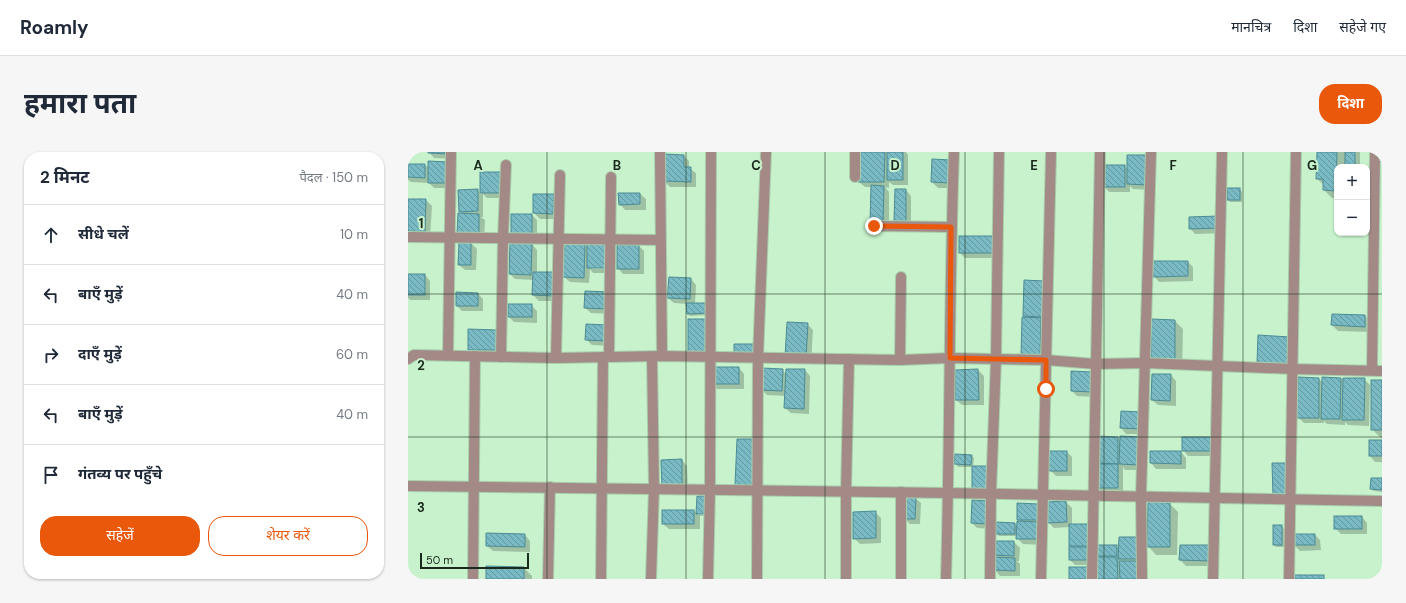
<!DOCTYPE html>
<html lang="hi">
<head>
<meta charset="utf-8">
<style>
	:root { --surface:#fff; --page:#f6f6f7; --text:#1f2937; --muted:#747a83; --line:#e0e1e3; --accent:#ea580c }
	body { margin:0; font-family:"DM Sans","Noto Sans Devanagari",sans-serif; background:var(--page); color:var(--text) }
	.controls { position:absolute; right:12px; top:12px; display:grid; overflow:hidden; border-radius:8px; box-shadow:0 1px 3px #0004 }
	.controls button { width:36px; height:36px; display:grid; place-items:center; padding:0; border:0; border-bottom:1px solid var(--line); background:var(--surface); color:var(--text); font:20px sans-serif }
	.scale { position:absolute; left:12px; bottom:10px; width:109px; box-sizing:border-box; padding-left:4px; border:2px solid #19291b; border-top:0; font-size:11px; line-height:14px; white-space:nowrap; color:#19291b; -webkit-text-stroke:3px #c7f2cc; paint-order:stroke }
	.stop { position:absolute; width:12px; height:12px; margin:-9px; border:3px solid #ea580c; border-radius:50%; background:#fff }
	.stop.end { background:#ea580c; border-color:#fff; box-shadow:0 1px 4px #0008 }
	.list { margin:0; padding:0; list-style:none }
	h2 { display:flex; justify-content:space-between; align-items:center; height:52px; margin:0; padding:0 16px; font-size:17px }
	h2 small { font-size:13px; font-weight:400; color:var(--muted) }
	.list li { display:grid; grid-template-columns:26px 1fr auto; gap:12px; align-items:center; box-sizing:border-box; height:60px; padding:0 16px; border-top:1px solid var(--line) }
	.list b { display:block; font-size:15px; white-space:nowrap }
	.list em { font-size:13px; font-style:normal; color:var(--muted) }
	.actions { display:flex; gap:8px; padding:12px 16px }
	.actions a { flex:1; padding:9px 0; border:1px solid var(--accent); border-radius:16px; text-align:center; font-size:14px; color:var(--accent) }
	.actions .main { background:var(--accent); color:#fff }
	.icon { flex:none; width:22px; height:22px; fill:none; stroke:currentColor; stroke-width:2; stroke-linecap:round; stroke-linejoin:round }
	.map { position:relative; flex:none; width:974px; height:427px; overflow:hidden; border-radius:16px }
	header { display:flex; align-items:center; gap:24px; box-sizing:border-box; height:56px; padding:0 20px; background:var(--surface); border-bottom:1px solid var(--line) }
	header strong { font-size:19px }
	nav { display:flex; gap:22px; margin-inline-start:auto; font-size:14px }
	.intro { display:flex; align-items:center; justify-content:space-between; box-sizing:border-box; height:96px; padding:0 24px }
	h1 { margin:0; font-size:28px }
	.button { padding:10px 18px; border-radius:16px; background:var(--accent); color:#fff; font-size:14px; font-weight:700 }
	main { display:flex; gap:24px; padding:0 24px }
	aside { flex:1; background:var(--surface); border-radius:16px; box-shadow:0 1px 3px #0004 }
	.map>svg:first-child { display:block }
	.shadow { fill:#0003; fill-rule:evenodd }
	.building { fill:url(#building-back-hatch); stroke:#4b8b95 }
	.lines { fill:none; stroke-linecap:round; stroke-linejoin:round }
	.minor-casing { stroke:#a8ceac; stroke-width:12 }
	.minor { stroke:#a38a87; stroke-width:10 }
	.route { stroke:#ea580c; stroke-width:5 }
	.grid { fill:none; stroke:#19291b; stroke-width:1; stroke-opacity:0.55 }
	.grid-label { font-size:13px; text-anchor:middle; font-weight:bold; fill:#19291b; stroke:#c7f2cc; stroke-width:4; stroke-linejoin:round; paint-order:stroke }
</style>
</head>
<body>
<header>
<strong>Roamly</strong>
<nav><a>मानचित्र</a><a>दिशा</a><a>सहेजे गए</a></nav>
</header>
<div class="intro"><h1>हमारा पता</h1><a class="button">दिशा</a></div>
<main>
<aside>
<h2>2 मिनट<small>पैदल · 150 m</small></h2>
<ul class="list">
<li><svg class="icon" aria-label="ahead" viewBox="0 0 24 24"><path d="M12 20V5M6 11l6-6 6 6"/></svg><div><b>सीधे चलें</b></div><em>10 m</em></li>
<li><svg class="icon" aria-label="left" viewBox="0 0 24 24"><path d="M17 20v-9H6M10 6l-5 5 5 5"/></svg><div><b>बाएँ मुड़ें</b></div><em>40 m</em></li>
<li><svg class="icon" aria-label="right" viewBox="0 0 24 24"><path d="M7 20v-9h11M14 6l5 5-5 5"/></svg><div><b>दाएँ मुड़ें</b></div><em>60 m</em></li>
<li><svg class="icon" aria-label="left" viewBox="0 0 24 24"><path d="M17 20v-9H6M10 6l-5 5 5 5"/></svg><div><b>बाएँ मुड़ें</b></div><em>40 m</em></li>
<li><svg class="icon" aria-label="arrive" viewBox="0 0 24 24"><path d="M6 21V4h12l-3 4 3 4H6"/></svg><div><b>गंतव्य पर पहुँचे</b></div></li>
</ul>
<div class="actions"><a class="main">सहेजें</a><a>शेयर करें</a></div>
</aside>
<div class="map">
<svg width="974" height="427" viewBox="0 0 974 427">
	<defs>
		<pattern id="building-back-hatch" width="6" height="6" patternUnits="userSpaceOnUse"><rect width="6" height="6" fill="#79bac4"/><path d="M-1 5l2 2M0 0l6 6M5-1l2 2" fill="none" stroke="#62979e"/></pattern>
	</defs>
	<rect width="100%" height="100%" fill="#c7f2cc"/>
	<g class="shadow">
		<path d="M21 0H45V7L26 6Z"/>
		<path d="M452 0H498L500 3V33H485L481 30V36L477 35 481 40V77H469L464 35H457L451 30Z"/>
		<path d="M910 0H952V15H929V46H924L916 38V33L909 27Z"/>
		<path d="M276 4 281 9V16L288 21V35H262L256 29Z"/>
		<path d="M541 9 546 36H530L524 30Z"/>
		<path d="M0 13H17L46 36H26L21 31 3 30 0 28Z"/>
		<path d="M716 14 720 17 744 38 725 37 722 34V40H701L696 34Z"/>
		<path d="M73 22 98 46H79L75 42V65H73L77 68 76 89 52 59 69 38 73 43Z"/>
		<path d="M832 37 834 40V50H822L820 48Z"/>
		<path d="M498 38 503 44V76L487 70Z"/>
		<path d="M212 42H232L238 47V58H217L212 52Z"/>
		<path d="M145 43 151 48V67H132L126 61Z"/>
		<path d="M0 48H18L24 54 22 85 0 82Z"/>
		<path d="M124 63 129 68V89H110Z"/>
		<path d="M811 65 817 81 787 82 782 76Z"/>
		<path d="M591 90V106H557L552 101Z"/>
		<path d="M63 91 69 97 68 118H57L51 113Z"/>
		<path d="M180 91H199L205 96V121H185L182 117 181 131 162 130 156 125 157 93H177L180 96ZM184 115H205V117H184Z"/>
		<path d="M124 92 129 98V121L150 149H131L125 143 126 128 107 127 102 122Z"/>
		<path d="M231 94 236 99V122H215L210 116Z"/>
		<path d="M780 110 785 115V129L751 130 746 124Z"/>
		<path d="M0 123H17L22 129V148H2L0 146Z"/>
		<path d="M283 127 288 133 287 152 302 163 282 164 279 161V152L266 151 260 146Z"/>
		<path d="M617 129 638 170 637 210 614 204Z"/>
		<path d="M201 140 207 146 206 162 183 161 177 156Z"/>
		<path d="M70 142 75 147V159H54L49 154Z"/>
		<path d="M123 153 129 159V171L106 170 101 165Z"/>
		<path d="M957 164 962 170V180L930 179 924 173Z"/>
		<path d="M767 169 775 177 774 218 752 217 744 209Z"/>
		<path d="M399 172 405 178 403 211 384 210Z"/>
		<path d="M179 173 204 194 184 193 178 187Z"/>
		<path d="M89 179 93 203H66L61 197Z"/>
		<path d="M331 216 336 222V237H309L304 232Z"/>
		<path d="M374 218 378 222 397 218 402 224 401 262 383 261 377 256 378 244 359 243 354 238Z"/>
		<path d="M570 218 576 224V253H554L548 248Z"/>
		<path d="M664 220 689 245 669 244 664 239Z"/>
		<path d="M763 223 768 229V254L750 253 744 248Z"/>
		<path d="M891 226 911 227 915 231V226L933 227 936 229 956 227 962 233 961 274 940 273 937 270V273L919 272 916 269V271H896L890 265Z"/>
		<path d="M974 229V286H973L964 277Z"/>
		<path d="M733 261 738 282H718L713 276Z"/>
		<path d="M690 285 710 286 737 318H717L715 315V341H695L689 336Z"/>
		<path d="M804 286 810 304H780L775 298Z"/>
		<path d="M962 289H974V310H967L962 304Z"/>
		<path d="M659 300 664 305V324H648L642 318Z"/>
		<path d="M743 300H773L778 306V317H748L743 311Z"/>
		<path d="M563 304 566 306 565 315H550L548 312Z"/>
		<path d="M274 308 279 314 280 341 254 309Z"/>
		<path d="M974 327V340L966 339 963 337Z"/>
		<path d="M290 345V363H300L292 364V377H261L255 372 286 359 289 362Z"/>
		<path d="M507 346 513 351 512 372H502L496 366Z"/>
		<path d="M581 350 586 377 569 376 564 371Z"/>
		<path d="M658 350 664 356V373H682L688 406H692L690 404 708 394 712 398 735 392 734 427H690V413H667L662 408 664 396 662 394V375L646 376 640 370Z"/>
		<path d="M762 352 770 360 769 403H748L740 394Z"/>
		<path d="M630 353 635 393 615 392 609 386V384H591L589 382 607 372 610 375 612 370 610 367Z"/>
		<path d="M467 360 473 366V391L452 392 446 386Z"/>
		<path d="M954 365 959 371V382H933L927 376Z"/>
		<path d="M874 374 876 377V395H868L866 392Z"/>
		<path d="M117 383 122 389V400L85 399 79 394Z"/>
		<path d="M907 383 912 388 913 398 892 399 886 393Z"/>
		<path d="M606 390 612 396 611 409H609L612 412V424H592L587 418 590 406 587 403Z"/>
		<path d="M773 394H802L808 414H778L772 408Z"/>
		<path d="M116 416 124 424V427H79Z"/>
	</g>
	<g class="building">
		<path d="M20 0H40V2L20 1Z"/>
		<path d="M451 0H477L476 30H450Z"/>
		<rect x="479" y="0" width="16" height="28"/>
		<path d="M909 0H929L928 39 915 38V27H908Z"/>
		<rect x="937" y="0" width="10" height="15"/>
		<rect x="968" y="0" width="6" height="10"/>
		<path d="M256 2 276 3V15H283V30L255 29Z"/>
		<path d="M719 3H739V33L719 32Z"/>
		<path d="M524 7 542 8 541 31 523 30Z"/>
		<path d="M20 9 41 10 40 31H20Z"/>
		<path d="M0 12H17V26L0 25Z"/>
		<rect x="695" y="13" width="22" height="22"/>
		<rect x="72" y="20" width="21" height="21"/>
		<path d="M463 33 476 34 475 72H462Z"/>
		<rect x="819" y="36" width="13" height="12"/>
		<path d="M70 37V59L51 60 50 38Z"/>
		<path d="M487 37H498V71L486 70Z"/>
		<path d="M210 41H232V52L211 53Z"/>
		<path d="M125 42H146L145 62 125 61Z"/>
		<path d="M0 47H18L17 80 0 79Z"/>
		<path d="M50 61 71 62V84L49 83Z"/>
		<rect x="103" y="62" width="21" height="22"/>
		<path d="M811 64 812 76 781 77V65Z"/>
		<rect x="551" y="84" width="35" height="17"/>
		<path d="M51 90H63V113H50Z"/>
		<rect x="179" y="90" width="21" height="26"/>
		<path d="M102 91H124L123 123 101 122Z"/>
		<path d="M156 92H177L176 126 155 125Z"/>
		<rect x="209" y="93" width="22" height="24"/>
		<path d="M744 109H780V124L745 125Z"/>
		<path d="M125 120H145V144L124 143Z"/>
		<rect x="0" y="122" width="17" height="21"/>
		<path d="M261 125 283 126 282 147 259 146Z"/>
		<path d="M616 128 636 129 635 165 615 164Z"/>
		<path d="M177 139 202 140 201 157 176 156Z"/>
		<path d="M48 140 70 141V154H48Z"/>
		<path d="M278 151H300V161L279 162Z"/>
		<rect x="100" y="152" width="24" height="13"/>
		<path d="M924 162 957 163V175L923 173Z"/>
		<path d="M614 165 633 166 632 205 613 204Z"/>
		<rect x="280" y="167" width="18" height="34"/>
		<path d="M743 167 767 168V210L743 209Z"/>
		<path d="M379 170 400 171 398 206 377 205Z"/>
		<path d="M178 172 199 173V189L177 188Z"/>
		<path d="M60 177 89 178 88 198H60Z"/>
		<path d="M850 183 882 185 881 213 849 211Z"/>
		<path d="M326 192H346V204L326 203Z"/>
		<rect x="303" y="215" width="28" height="17"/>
		<path d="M354 216 375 217 374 239 353 238Z"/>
		<path d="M378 217H397L396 257 376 256Z"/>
		<path d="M570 217 571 248H547V218Z"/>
		<path d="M663 219 684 220V240L663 239Z"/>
		<path d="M744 222H763L762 249 743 248Z"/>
		<path d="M890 225 911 226V266H889Z"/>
		<path d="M914 225 933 226 932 267H913Z"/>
		<path d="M935 226H957L956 268H934Z"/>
		<rect x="963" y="228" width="11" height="50"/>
		<path d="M713 259 733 260V277L712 276Z"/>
		<path d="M689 284 710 285V312L688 311Z"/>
		<path d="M712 284 733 285 732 313 711 312Z"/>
		<rect x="774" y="285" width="31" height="14"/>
		<path d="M329 287H346L345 333H327Z"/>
		<rect x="961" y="288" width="13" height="16"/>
		<rect x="641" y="299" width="18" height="20"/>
		<path d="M742 299H773V312L742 311Z"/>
		<path d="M547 302 564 303 563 313 546 312Z"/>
		<path d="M274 307V335L254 336 253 308Z"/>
		<path d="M864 311H878V344H865Z"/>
		<path d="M689 312H710V336H688Z"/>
		<path d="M564 314H581L580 338H564Z"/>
		<path d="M963 326H974V338L962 337Z"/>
		<path d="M289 344H298L297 362H288Z"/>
		<path d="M496 344 508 345 507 367H495Z"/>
		<path d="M564 348 581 349V372L563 371Z"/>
		<path d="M658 349 659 370 639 371V350Z"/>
		<path d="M740 350 762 351V395H739Z"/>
		<path d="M609 351 630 352V368H609Z"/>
		<rect x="254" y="358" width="32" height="14"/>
		<path d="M468 359V386L445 387V360Z"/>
		<rect x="926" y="364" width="28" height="13"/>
		<path d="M609 369 631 370 630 387H608Z"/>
		<path d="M588 370 607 371V382H588Z"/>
		<rect x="661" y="372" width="21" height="22"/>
		<rect x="865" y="373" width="9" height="20"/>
		<path d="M78 381 117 382V395L78 394Z"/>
		<rect x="885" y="382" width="22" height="11"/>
		<path d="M711 385H729V407H710Z"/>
		<path d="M586 389H606V404L586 403Z"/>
		<rect x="689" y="393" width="20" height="11"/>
		<path d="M772 393H803V409L771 408Z"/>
		<rect x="661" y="395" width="22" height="13"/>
		<path d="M586 405 607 406V419L586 418Z"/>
		<path d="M688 405H709L710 427H689Z"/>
		<path d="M711 409H729V427H712Z"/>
		<path d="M78 414 116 415V427H78Z"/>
		<rect x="661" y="415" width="20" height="12"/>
		<rect x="885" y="423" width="31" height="4"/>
	</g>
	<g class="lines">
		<g class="minor-casing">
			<g id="minor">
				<path d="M252 0 254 204"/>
				<path d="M447 25V0"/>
				<path d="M466 74 543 75"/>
				<path d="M0 85 252 88"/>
				<path d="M40 203 43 0"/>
				<path d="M201 204 203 25"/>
				<path d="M93 205 95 86 98 13"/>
				<path d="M148 206 152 23"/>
				<path d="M0 207 6 203 148 206 254 204 492 208 542 206 638 208 688 212 737 211 884 217 974 219"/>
				<path d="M492 208 493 125"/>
				<path d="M964 218 967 0"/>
				<path d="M0 334 541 341 974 349"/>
				<path d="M493 340V427"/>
				<path d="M633 426 643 0"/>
				<path d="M65 427 67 204"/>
				<path d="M140 427 142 335"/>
				<path d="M193 427 195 205"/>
				<path d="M243 427 246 336 244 205"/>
				<path d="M300 427 302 337 303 0"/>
				<path d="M349 427 350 206 358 0"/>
				<path d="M438 427V339L441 207"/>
				<path d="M538 427C542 285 541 142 546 0"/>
				<path d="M582 427 583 341 588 207 591 0"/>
				<path d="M684 427 692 0"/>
				<path d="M734 427 733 344 743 0"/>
				<path d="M805 427 814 0"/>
				<path d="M881 427 888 0"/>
			</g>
		</g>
		<use href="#minor" class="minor"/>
	</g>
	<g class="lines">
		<path class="route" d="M466 74 543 75 542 206 638 208V237"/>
	</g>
	<path class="grid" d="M139 0V427M278 0V427M417 0V427M557 0V427M696 0V427M835 0V427M0 142H974M0 285H974"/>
	<g class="grid-label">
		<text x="70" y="18">A</text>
		<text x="209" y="18">B</text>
		<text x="348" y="18">C</text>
		<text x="487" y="18">D</text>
		<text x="626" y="18">E</text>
		<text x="765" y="18">F</text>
		<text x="904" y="18">G</text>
		<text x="13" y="76">1</text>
		<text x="13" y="218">2</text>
		<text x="13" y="360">3</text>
	</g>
</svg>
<div class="controls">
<button>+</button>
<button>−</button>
</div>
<div class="scale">50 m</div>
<div class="stop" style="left:638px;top:237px"></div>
<div class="stop end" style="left:466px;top:74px"></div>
</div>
</main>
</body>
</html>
